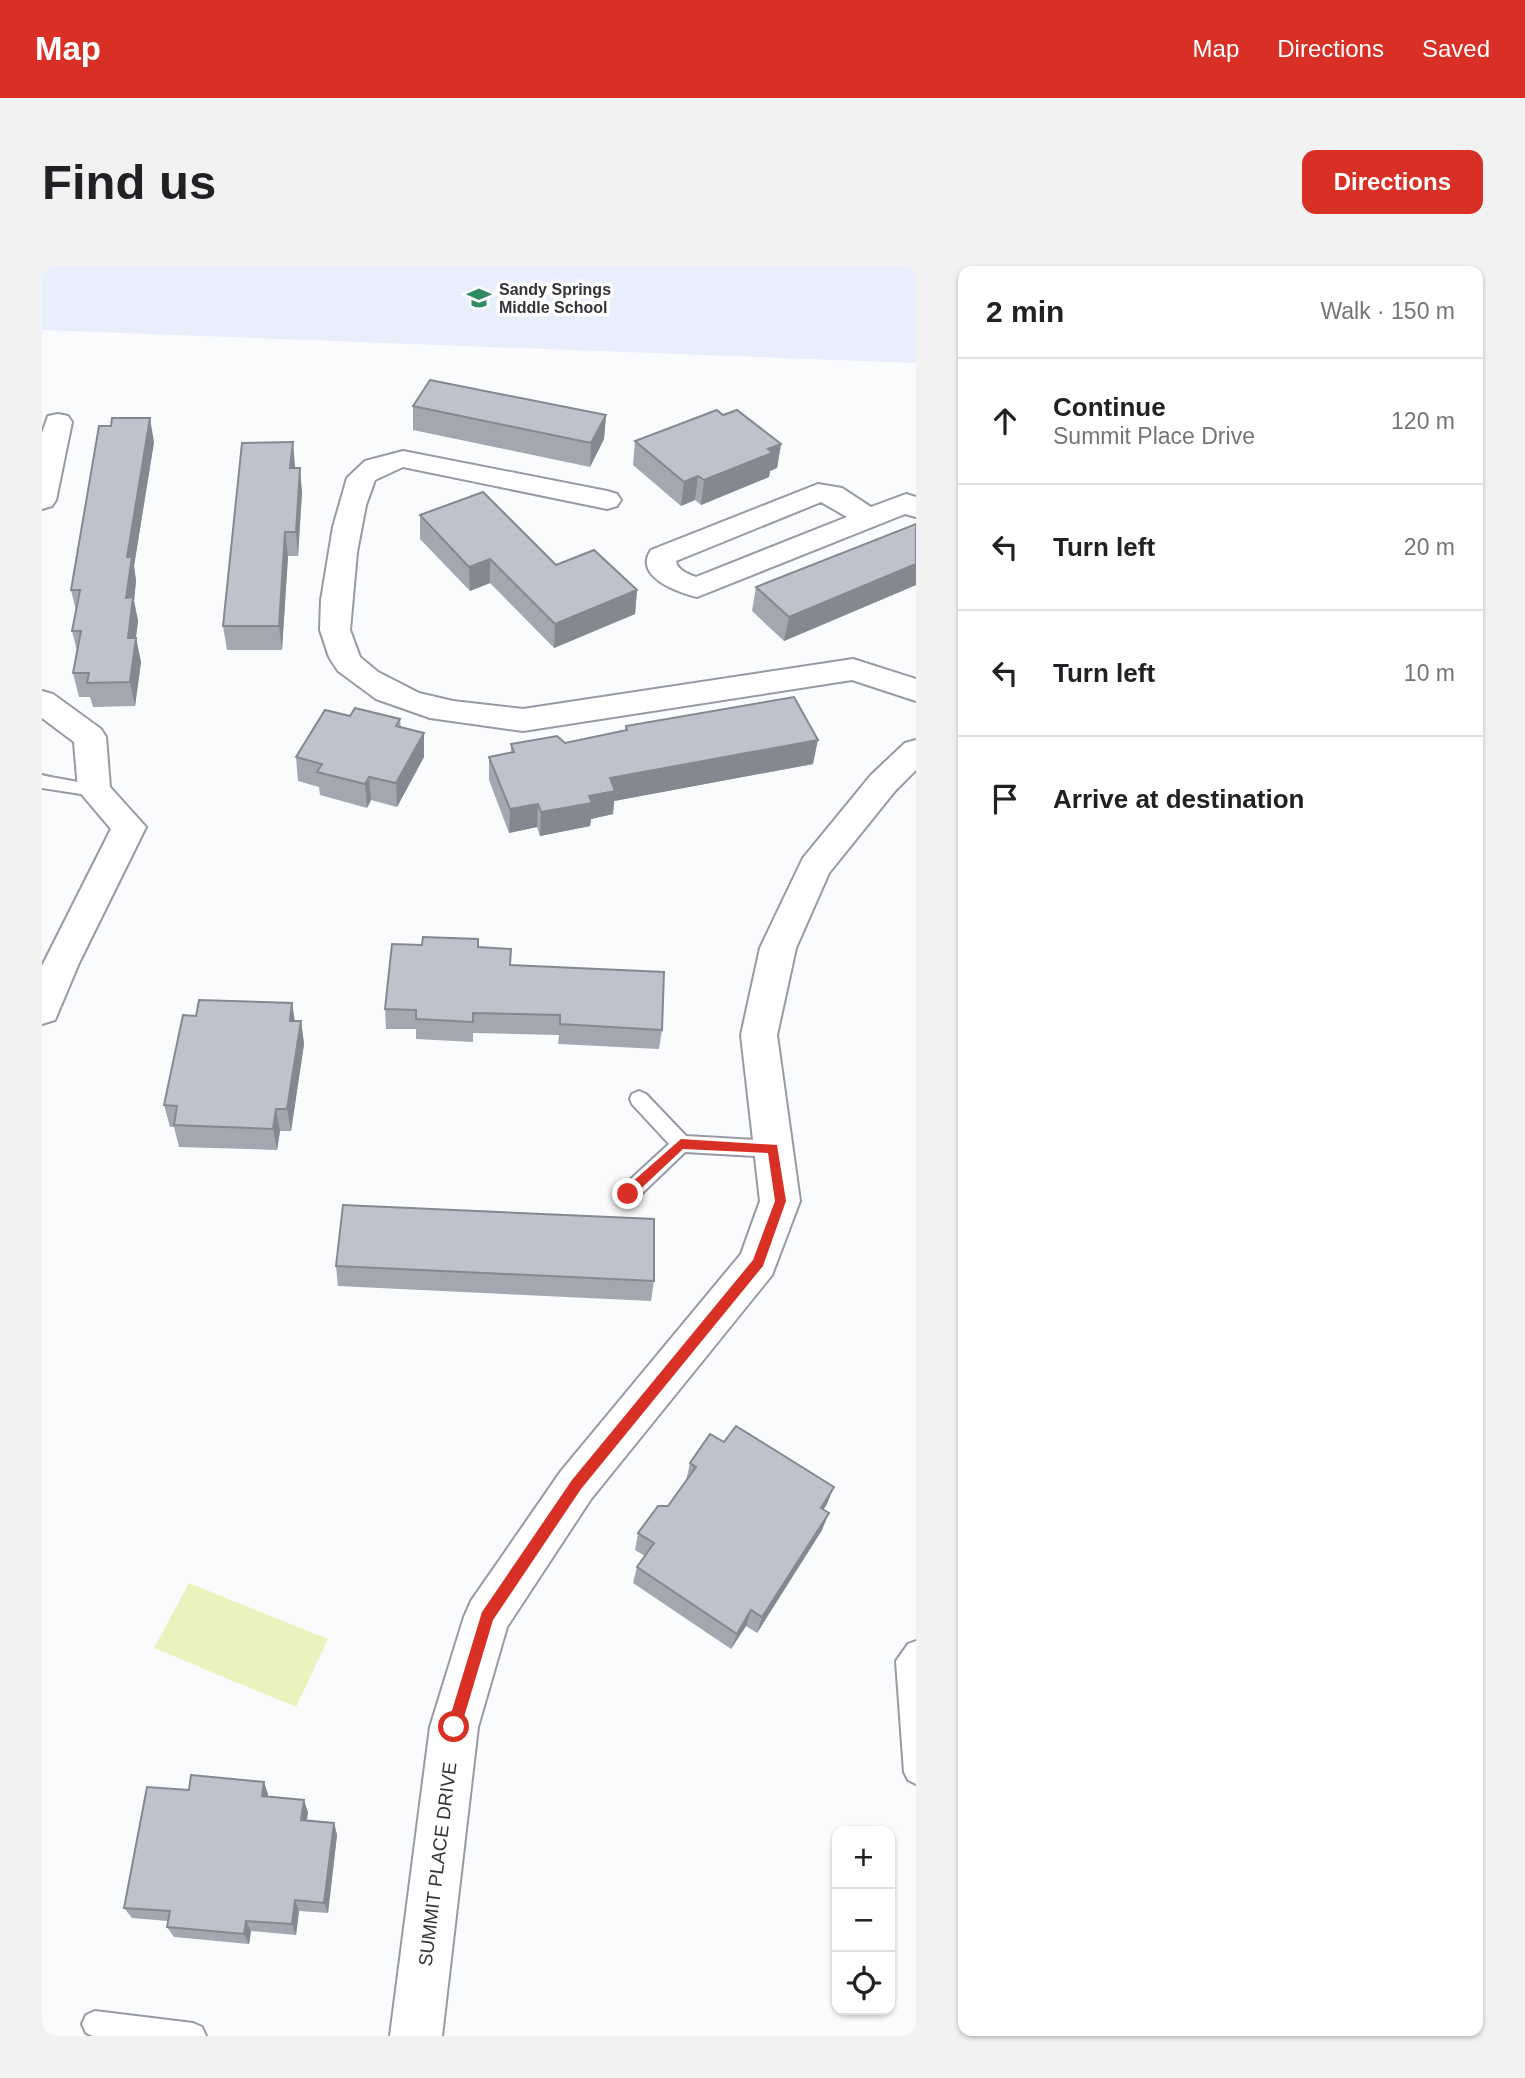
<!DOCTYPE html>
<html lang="en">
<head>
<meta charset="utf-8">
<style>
	:root { --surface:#fff; --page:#f2f2f2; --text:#202124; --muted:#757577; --line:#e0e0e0; --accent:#d93025 }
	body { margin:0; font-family:Arial,sans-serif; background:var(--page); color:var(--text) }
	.controls { position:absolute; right:21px; bottom:21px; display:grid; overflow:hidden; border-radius:14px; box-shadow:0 2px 5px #0004 }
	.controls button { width:63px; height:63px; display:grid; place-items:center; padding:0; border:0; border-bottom:2px solid var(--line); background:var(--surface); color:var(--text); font:35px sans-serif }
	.stop { position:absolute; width:21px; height:21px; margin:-16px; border:5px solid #d93025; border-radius:50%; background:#fff }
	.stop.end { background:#d93025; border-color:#fff; box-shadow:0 2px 7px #0008 }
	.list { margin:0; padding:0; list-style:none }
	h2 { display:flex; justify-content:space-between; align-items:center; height:91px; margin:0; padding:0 28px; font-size:30px }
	h2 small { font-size:23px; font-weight:400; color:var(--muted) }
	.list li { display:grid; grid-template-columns:46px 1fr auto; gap:21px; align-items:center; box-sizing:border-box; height:126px; padding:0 28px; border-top:2px solid var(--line) }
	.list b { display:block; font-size:26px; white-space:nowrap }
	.list p { margin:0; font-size:23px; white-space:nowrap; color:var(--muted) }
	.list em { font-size:23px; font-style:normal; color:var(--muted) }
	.icon { flex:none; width:38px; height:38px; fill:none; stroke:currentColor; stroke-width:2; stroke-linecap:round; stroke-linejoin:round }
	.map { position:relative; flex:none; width:874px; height:1770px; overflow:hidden; border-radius:14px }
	header { display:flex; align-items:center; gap:42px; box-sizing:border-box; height:98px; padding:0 35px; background:var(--accent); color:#fff }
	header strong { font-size:33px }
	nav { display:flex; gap:38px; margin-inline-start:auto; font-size:24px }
	.intro { display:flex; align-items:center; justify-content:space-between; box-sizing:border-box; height:168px; padding:0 42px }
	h1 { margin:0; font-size:49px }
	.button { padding:18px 32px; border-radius:14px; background:var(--accent); color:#fff; font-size:24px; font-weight:700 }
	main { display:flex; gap:42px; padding:0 42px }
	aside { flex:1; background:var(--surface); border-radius:14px; box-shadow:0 2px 5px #0004 }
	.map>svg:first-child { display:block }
	.built { fill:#e9eefc }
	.green { fill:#eaf3bd }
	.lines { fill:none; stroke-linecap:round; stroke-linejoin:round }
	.lane-casing { stroke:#979aa4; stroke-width:4 }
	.street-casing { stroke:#979aa4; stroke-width:4 }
	.lane { fill:#fff; fill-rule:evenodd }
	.street { fill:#fff; fill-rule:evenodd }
	.wall { fill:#a4a7af }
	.shaded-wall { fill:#86888f }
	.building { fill:#bfc2cc; stroke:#86888f; stroke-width:2 }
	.route { fill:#d93025 }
	.labels { text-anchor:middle; stroke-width:7; stroke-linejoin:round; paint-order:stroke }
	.far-poi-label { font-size:16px; font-weight:bold; fill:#333438; stroke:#fff; text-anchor:start }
	.street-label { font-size:19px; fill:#333438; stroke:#fff }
</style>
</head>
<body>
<header>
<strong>Map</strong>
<nav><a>Map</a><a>Directions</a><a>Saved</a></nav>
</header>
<div class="intro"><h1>Find us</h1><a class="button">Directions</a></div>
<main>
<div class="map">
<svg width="874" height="1770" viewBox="0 0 874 1770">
	<rect width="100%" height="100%" fill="#fafbfd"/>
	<path class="built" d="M0 0H874V97L0 64Z"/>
	<path class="green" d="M147 1317 286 1373 254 1441 112 1382Z"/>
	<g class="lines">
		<g class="lane-casing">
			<g id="lane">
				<path d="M0 509C13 513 55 517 60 524L52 530 0 522Z"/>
				<path d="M597 825 604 828 644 870 731 875 738 877 741 883 738 889 731 891 643 886 593 934H579L576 928 579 922 627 878 590 838 588 833 590 828Z"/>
				<path d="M874 1375V1518L866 1514 862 1506 854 1395 866 1378Z"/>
				<path d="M53 1745 151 1757 160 1761 164 1770H51L44 1767 40 1758 44 1749Z"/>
			</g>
		</g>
		<g class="street-casing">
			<g id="street">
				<path d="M16 148 26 150 30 156 14 234 10 240 0 243V167L6 150Z"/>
				<path d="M361 185 565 225 575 228 579 234 575 240 565 243 361 201 333 214 324 239 315 286 308 364 318 391 336 406 377 427 411 435 481 443 811 393 874 413V435L810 414 481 465 388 452 334 433 296 405 287 391 278 364 279 334 291 261 305 212 323 195Z"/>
				<path d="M776 218 800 222 829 241 864 228 874 231V251L863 248 655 331C636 326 591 311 609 284ZM779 236 805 251 654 311C646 308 635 304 634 295Z"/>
				<path d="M0 425 11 428 59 463 64 471 68 521 104 561 37 697 13 754 0 758V700L69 563 36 524 32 476 0 452Z"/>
				<path d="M874 474V504L853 525 787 607 754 682 735 769 758 935 730 1009 549 1233 465 1361 436 1461 400 1770H348L388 1461 422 1351 429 1335 519 1205 699 988 718 935 699 769 718 682 761 592 829 509 863 477Z"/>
			</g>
		</g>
		<use href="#lane" class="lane"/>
		<use href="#street" class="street"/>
	</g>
	<g class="wall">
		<path d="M371 140 564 149 562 173 548 201 371 164Z"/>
		<path d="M681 149 739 178 735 202 728 205 727 211 659 239 653 234 639 240 591 199 593 175Z"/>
		<path d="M112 176 92 300 94 315 92 335 96 355 94 372 99 396 93 440 51 441 48 431H37L31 407 35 385 30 365 34 345 29 324Z"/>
		<path d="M253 202 260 226 256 290H246L240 384H185L181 360Z"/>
		<path d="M378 249 514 299 595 324 593 348 512 382 448 317 428 325 378 273Z"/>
		<path d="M874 258V319L742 375 710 345 714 321Z"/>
		<path d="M308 450 358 453 359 462 382 491 355 541 329 534 325 542 278 529 277 521 256 515 254 491Z"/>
		<path d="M584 460 771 498 572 535 571 548 549 553 548 560 498 570 495 561 467 567 447 514V491L469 486V478L523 477 583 464Z"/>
		<path d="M436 681 469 699 620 764 617 783 516 778 517 769 431 767V776L374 773V763H344L343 743Z"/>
		<path d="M250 737 253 755H259L262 778 249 865H238L235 884 137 881 132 861H128L122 839 154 750Z"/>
		<path d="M294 1000 612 1015 609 1035 296 1020Z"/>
		<path d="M648 1197 785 1238 781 1243 780 1264 715 1367 704 1360 689 1383 591 1317 595 1301 603 1290 593 1284 596 1267 626 1240 644 1215Z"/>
		<path d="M147 1524 226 1528V1531L266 1546 265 1554 292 1557 295 1569 286 1647 257 1645 254 1669 209 1665 207 1678 132 1671 125 1661 126 1655 90 1652 82 1642Z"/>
	</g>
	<g class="shaded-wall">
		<path d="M564 149 562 173 548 201 549 177Z"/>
		<path d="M108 152 112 176 92 300 94 315 92 335 96 355 91 391 94 372 99 396 93 440 88 416 84 332 85 291Z"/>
		<path d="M251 176 253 200 251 226 248 202Z"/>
		<path d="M739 178 735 202 728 205 727 211 659 239 662 214Z"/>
		<path d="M258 202 260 226 256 290 254 266Z"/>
		<path d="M656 210 653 234 639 240 642 216Z"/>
		<path d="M243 266 246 290 240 384 237 360Z"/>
		<path d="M448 293V317L428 325 427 301Z"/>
		<path d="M874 298V319L742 375 747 351Z"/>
		<path d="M595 324 593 348 512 382 513 358Z"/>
		<path d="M382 467V491L355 541 354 517Z"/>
		<path d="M776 474 771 498 572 535 571 548 549 553 548 560 498 570 499 546 547 530 568 512Z"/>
		<path d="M327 511 329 534 325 542 323 518Z"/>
		<path d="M496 538 495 561 467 567 468 543Z"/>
		<path d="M250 737 253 760 248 755Z"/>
		<path d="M259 755 262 778 249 865 245 843Z"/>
		<path d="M234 843 238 865 235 884 231 863Z"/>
		<path d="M792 1221 785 1238 772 1259 779 1242Z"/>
		<path d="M787 1247 780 1264 715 1367 720 1351Z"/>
		<path d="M709 1344 704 1360 689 1383 695 1368Z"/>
		<path d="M222 1516 226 1528 225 1543 220 1530Z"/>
		<path d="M262 1534 266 1546 263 1566 259 1554Z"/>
		<path d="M292 1557 295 1569 286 1647 282 1637Z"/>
		<path d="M253 1634 257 1645 254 1669 250 1658Z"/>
		<path d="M204 1655 209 1665 207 1678 202 1668Z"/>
	</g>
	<g class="building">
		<path d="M388 114 564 149 549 177 371 140Z"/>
		<path d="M675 144 681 149 695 144 739 178 726 183 730 187 662 214 656 210 642 216 593 175Z"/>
		<path d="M70 152H108L85 291H90L84 332 91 331 86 372H94L88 416 45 417 47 407H31L39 365H30L38 324H29L57 160H69Z"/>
		<path d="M251 176 248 202H258L254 266H243L237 360H181L200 177Z"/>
		<path d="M441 226 514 299 552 284 595 324 513 358 448 293 427 301 378 249Z"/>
		<path d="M874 258V298L747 351 714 321Z"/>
		<path d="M752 431 776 474 568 512 573 525 547 530 550 537 499 546 496 538 468 543 447 491 472 486 469 478 515 470 523 477 585 464 584 460Z"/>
		<path d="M313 442 358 453 354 460 382 467 354 517 327 511 323 518 275 506 280 498 254 491 283 444 308 450Z"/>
		<path d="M381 671 436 673V681L469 683 468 699 622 706 620 764 518 758V749L431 747V756L374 753V744L343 743 350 678 380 679Z"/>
		<path d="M157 734 250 737 248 755H259L245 843H234L231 863 132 859 135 840 122 839 141 749 154 750Z"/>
		<path d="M301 939 612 953V1015L294 1000Z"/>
		<path d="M694 1160 792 1221 779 1242 787 1247 720 1351 709 1344 695 1368 595 1301 612 1277 596 1267 616 1240H626L654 1201 648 1197 668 1168 682 1176Z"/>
		<path d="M149 1509 222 1516 220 1530 262 1534 259 1554 292 1557 282 1637 253 1634 250 1658 204 1655 202 1668 125 1661 128 1645 82 1642 105 1521 147 1524Z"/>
	</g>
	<path class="route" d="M639 873 735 879 744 935 721 1000 539 1223 451 1354 419 1461 412 1468 405 1461 440 1346 530 1214 711 994 733 935 726 887 641 883 590 931H581V924Z"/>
	<defs>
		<g id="school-bare" transform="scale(1.89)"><path d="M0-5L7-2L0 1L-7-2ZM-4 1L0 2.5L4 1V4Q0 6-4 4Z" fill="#2e8b62" stroke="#fff" stroke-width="2.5" paint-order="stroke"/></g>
	</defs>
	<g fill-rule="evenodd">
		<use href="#school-bare" x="437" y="32"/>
	</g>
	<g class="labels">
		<g class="far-poi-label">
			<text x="457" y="29">Sandy Springs<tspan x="457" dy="18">Middle School</tspan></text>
		</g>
		<g class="street-label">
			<text transform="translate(395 1598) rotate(-83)" y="7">SUMMIT PLACE DRIVE</text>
		</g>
	</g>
</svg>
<div class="controls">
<button>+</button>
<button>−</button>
<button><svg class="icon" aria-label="locate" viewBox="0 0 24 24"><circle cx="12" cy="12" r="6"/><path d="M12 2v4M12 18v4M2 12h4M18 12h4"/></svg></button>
</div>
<div class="stop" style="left:412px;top:1461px"></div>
<div class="stop end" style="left:586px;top:928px"></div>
</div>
<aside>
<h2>2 min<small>Walk · 150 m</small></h2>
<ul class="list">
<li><svg class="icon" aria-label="ahead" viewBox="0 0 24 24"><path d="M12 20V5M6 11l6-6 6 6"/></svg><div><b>Continue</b><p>Summit Place Drive</p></div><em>120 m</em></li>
<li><svg class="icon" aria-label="left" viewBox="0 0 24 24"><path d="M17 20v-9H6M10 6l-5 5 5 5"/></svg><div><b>Turn left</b></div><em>20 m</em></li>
<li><svg class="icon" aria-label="left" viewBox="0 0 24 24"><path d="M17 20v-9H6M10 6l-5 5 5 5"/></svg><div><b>Turn left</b></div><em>10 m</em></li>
<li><svg class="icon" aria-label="arrive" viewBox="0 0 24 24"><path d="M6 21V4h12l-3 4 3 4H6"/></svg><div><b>Arrive at destination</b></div></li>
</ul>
</aside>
</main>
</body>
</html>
